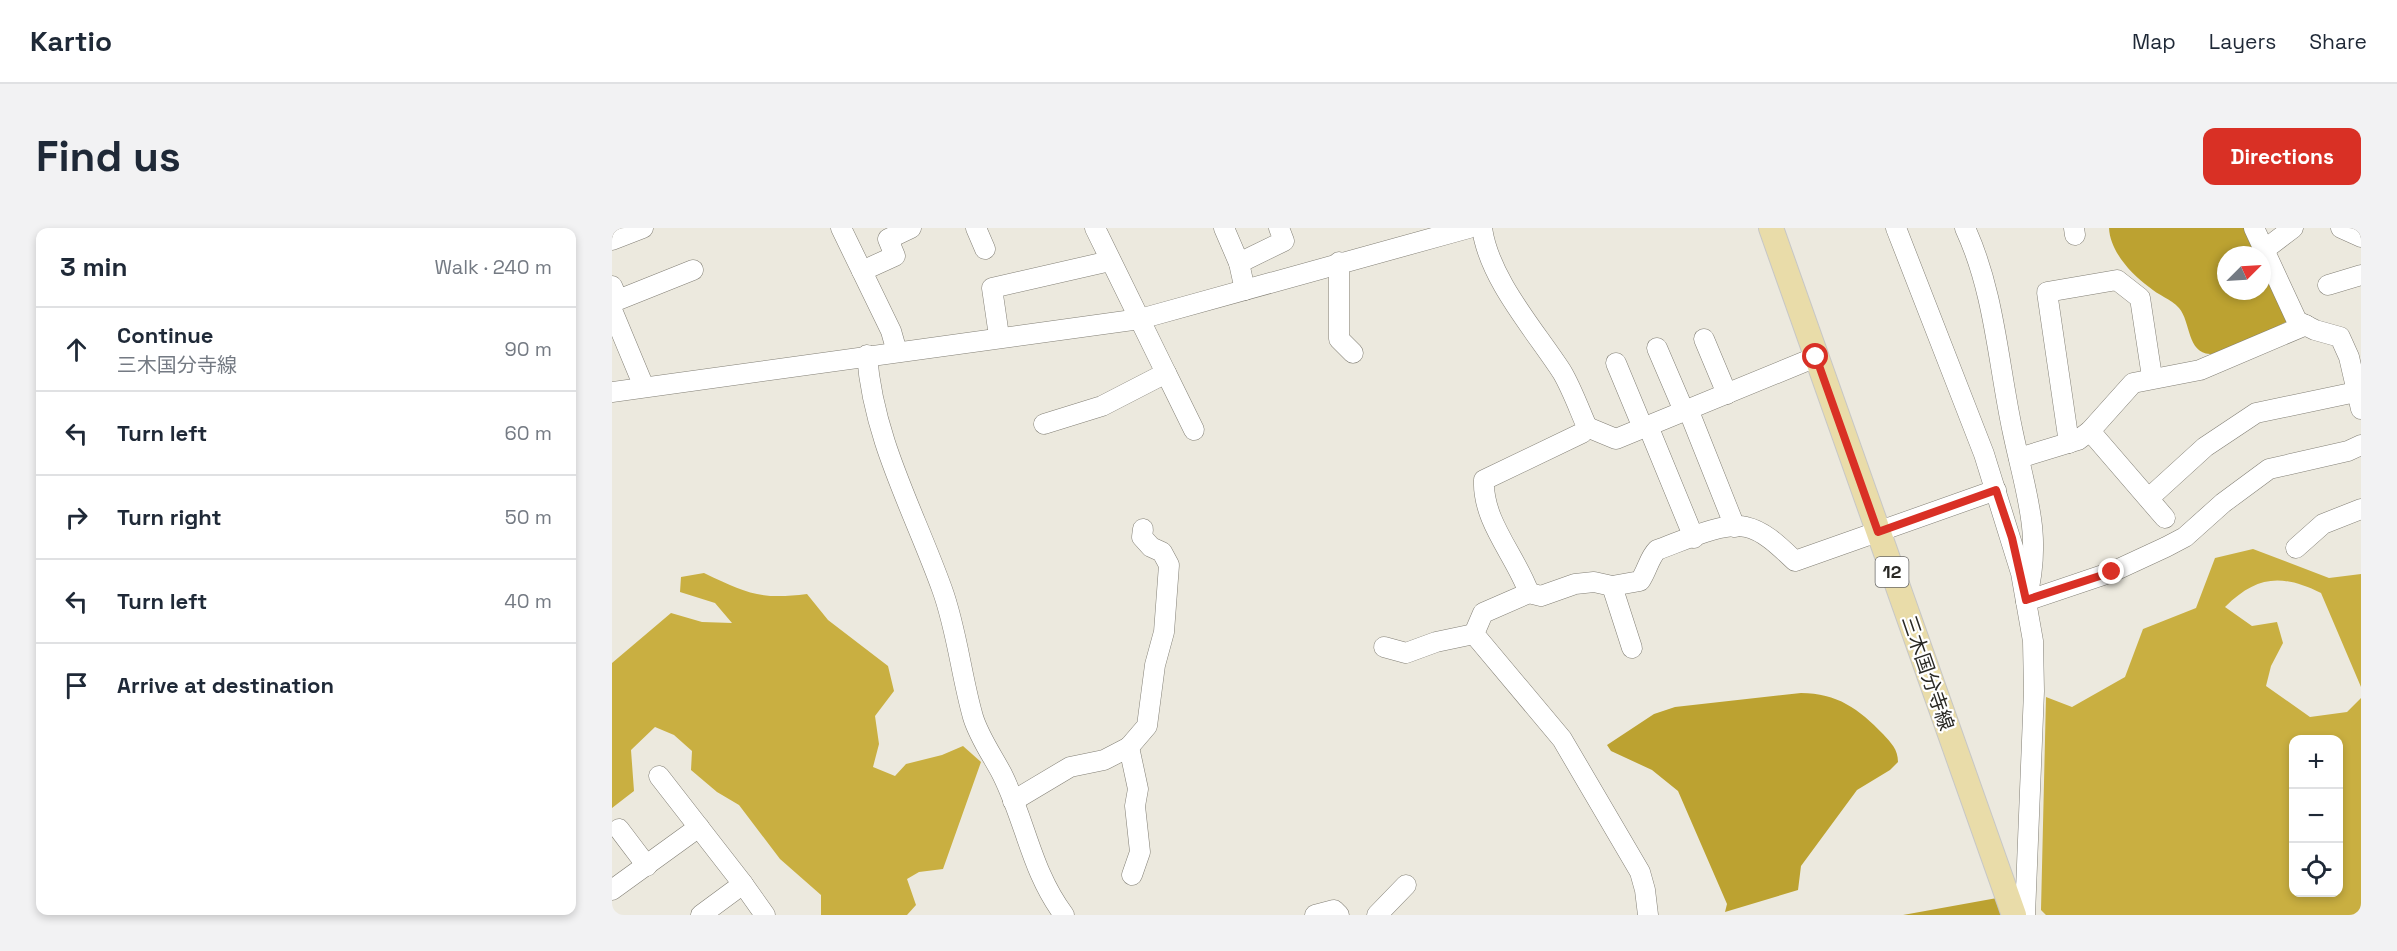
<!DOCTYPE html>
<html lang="en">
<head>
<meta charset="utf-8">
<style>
	:root { --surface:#fff; --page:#f2f2f3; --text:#1f2937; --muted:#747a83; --line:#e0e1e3; --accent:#d93025 }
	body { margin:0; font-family:"Space Grotesk","Noto Sans JP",sans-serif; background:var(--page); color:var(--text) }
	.controls { position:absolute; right:18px; bottom:18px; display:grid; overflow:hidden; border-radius:12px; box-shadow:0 3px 9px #0003 }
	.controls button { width:54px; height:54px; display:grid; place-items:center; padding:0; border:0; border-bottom:2px solid var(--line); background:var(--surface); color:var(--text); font:30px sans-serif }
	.compass { position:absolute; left:1605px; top:18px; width:54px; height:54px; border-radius:50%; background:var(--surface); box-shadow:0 3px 9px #0003; rotate:66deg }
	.stop { position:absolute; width:18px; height:18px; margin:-14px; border:4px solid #d93025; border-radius:50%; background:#fff }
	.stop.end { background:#d93025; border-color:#fff; box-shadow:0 2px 6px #0008 }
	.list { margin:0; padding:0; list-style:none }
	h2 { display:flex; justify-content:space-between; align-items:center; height:78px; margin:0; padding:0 24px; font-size:26px }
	h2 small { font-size:20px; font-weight:400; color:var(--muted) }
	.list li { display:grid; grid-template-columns:39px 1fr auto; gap:18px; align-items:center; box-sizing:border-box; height:84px; padding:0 24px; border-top:2px solid var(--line) }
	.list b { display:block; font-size:22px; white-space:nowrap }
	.list p { margin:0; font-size:20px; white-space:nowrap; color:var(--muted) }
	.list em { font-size:20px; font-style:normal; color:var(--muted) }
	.icon { flex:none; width:33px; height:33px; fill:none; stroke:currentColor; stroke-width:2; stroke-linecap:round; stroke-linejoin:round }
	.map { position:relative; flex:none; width:1749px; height:687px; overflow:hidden; border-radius:12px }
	header { display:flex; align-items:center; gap:36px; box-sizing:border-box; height:84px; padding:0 30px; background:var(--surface); border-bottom:2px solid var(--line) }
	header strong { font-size:28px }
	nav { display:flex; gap:33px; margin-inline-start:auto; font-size:21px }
	.intro { display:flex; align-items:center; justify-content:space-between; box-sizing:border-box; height:144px; padding:0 36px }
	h1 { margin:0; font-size:42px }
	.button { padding:15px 27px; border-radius:12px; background:var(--accent); color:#fff; font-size:21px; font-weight:700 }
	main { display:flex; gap:36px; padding:0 36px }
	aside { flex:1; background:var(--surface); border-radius:12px; box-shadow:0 3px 9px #0003 }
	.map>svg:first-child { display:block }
	.forest { fill:#c9af41; fill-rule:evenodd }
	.water { fill:#bca231 }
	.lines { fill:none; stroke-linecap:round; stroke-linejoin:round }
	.minor-casing { stroke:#827f75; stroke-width:21 }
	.major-casing { stroke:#c7c7c6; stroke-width:26 }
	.minor { stroke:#fff; stroke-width:20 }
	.major { stroke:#e9dca9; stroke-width:24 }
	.route { stroke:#d93025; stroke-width:8 }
	.labels { text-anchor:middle; stroke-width:4.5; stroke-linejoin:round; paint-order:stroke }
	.shield { fill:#fff; stroke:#696866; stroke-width:1.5 }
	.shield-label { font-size:18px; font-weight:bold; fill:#292824 }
	.street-label { font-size:20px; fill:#292824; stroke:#fff }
</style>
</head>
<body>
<header>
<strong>Kartio</strong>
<nav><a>Map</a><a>Layers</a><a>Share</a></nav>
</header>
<div class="intro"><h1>Find us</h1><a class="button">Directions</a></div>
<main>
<aside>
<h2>3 min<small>Walk · 240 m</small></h2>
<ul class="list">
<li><svg class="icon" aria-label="ahead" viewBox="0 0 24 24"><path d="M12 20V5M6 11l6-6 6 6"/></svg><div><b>Continue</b><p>三木国分寺線</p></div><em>90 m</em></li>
<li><svg class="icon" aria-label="left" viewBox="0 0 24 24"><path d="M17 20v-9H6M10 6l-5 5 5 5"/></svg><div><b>Turn left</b></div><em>60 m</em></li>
<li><svg class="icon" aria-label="right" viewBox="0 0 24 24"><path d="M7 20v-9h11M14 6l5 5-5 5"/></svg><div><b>Turn right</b></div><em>50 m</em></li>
<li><svg class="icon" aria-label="left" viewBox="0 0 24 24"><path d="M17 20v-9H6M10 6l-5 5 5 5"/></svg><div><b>Turn left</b></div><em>40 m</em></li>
<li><svg class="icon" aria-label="arrive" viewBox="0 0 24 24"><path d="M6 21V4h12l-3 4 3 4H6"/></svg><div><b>Arrive at destination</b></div></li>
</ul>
</aside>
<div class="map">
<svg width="1749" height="687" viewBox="0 0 1749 687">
	<rect width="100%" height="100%" fill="#ece9de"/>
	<g class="forest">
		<path d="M1641 321 1717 350 1749 346V459L1709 365C1670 346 1645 347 1613 379L1640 398 1665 394 1671 415 1659 438 1654 458 1698 489 1735 484 1749 470V687H1434L1429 682 1434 469 1460 479 1513 449 1531 401 1584 380 1603 330ZM1682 512H1726V664H1682Z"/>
		<path d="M92 345C134 365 148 372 195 366L216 392 276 438 282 463 263 488 267 516 261 539 283 548 294 536 330 527 351 518 369 534 331 641 307 644 295 651 304 677 295 687H209V667L168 631 127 577 105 564 79 542 80 523 62 507 43 499 19 522 22 563 0 580V435L59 385 90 394 120 395 103 375 68 364 69 349Z"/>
	</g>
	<g class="water">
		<path d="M1497 0H1636L1648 27H1614V63H1650V32L1678 92C1663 99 1612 127 1598 126 1575 125 1579 94 1567 80 1559 71 1546 67 1537 59 1519 46 1498 23 1497 0Z"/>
		<path d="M1189 465C1225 465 1247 481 1271 506 1279 515 1286 521 1286 534L1278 542 1245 562 1189 638 1186 662 1113 684 1115 676 1066 563 1040 542 999 523 995 517 1042 486 1063 479Z"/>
		<path d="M1385 670 1391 687H1291Z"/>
	</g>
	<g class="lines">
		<g class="minor-casing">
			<g id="minor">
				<path d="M229 0 279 103 285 124"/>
				<path d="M364 0 373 21"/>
				<path d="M612 0 627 35 633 62"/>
				<path d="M870 0C877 51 922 101 950 144 960 161 967 181 975 199L970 205 872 252C870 293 904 328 917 365"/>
				<path d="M1284 0 1372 226 1409 345 1421 413 1422 463 1413 687"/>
				<path d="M1353 0C1383 65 1386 136 1401 205 1414 267 1431 308 1414 373L1500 344 1554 319 1573 309 1611 275 1657 241 1736 223 1749 217"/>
				<path d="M1462 0 1463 7"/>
				<path d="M1642 0 1685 93 1703 102 1728 109 1737 129 1749 181"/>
				<path d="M1729 0 1749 9"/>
				<path d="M0 12 31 0"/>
				<path d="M1652 22 1681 0"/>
				<path d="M727 34V111L741 125"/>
				<path d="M627 35 672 13 667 0"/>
				<path d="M250 43 283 28 276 11 299 0"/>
				<path d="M1716 57 1749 47"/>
				<path d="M0 58 6 72 81 42"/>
				<path d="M0 82 32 159"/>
				<path d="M387 108 380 60 498 33"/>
				<path d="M1092 111 1115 166"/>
				<path d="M1045 120 1072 183"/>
				<path d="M255 127C261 211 302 283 330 361 345 402 349 447 361 489 367 509 380 527 390 546 414 594 419 643 452 687"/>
				<path d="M1004 135 1031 200"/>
				<path d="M554 145 582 202"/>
				<path d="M0 164 528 91 857 0"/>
				<path d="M1076 181 1123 299"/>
				<path d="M432 196 490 178 554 145 483 0"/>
				<path d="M1036 198 1082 310"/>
				<path d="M975 199 1004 211 1204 129"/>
				<path d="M1478 203 1553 290"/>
				<path d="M1457 215 1435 64 1505 52 1528 70 1540 149"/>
				<path d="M1407 230 1466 212 1478 203 1521 155 1588 142 1694 97"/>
				<path d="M1537 270 1593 219 1644 185 1744 164"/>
				<path d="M1684 320 1711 296 1749 281"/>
				<path d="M1000 358 1020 420"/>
				<path d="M772 419 794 425 824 414 862 406"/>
				<path d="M517 519 535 498 543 437 552 404 557 337 550 324 539 319 530 309 531 301"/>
				<path d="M47 548 131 656 89 687"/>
				<path d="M401 573 458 539 492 532 517 519 526 561 523 578 528 624 520 647"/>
				<path d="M7 601 35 638"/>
				<path d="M131 656 153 687"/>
				<path d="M0 662 87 599"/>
				<path d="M703 687 722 682 727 687"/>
				<path d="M765 687 794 657"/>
				<path d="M1036 687 1033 662 1028 644 950 511 862 406 871 385 917 365 929 368 963 356 982 354 1000 358 1028 353C1035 343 1037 330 1045 322 1068 314 1111 293 1134 299 1153 303 1169 320 1183 333L1384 262"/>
			</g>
		</g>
		<g class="major-casing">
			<path id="major" d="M1159 0 1402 687"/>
		</g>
		<use href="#minor" class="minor"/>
		<use href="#major" class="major"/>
	</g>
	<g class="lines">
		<path class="route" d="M1204 129 1266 304 1384 262 1400 310 1414 372 1500 344"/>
	</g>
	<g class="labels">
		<rect class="shield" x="1263.5" y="329" width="33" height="30" rx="4.5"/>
		<g class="shield-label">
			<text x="1280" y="350">12</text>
		</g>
		<g class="street-label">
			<text transform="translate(1316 445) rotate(71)" y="7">三木国分寺線</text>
		</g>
	</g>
</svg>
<div class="controls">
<button>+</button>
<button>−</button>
<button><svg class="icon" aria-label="locate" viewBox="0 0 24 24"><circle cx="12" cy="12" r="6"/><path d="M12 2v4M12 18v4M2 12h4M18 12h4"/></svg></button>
</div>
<svg class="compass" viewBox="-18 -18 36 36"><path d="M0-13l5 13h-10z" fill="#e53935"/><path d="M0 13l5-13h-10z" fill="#747a83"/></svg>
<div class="stop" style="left:1204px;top:129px"></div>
<div class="stop end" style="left:1500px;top:344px"></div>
</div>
</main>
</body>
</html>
